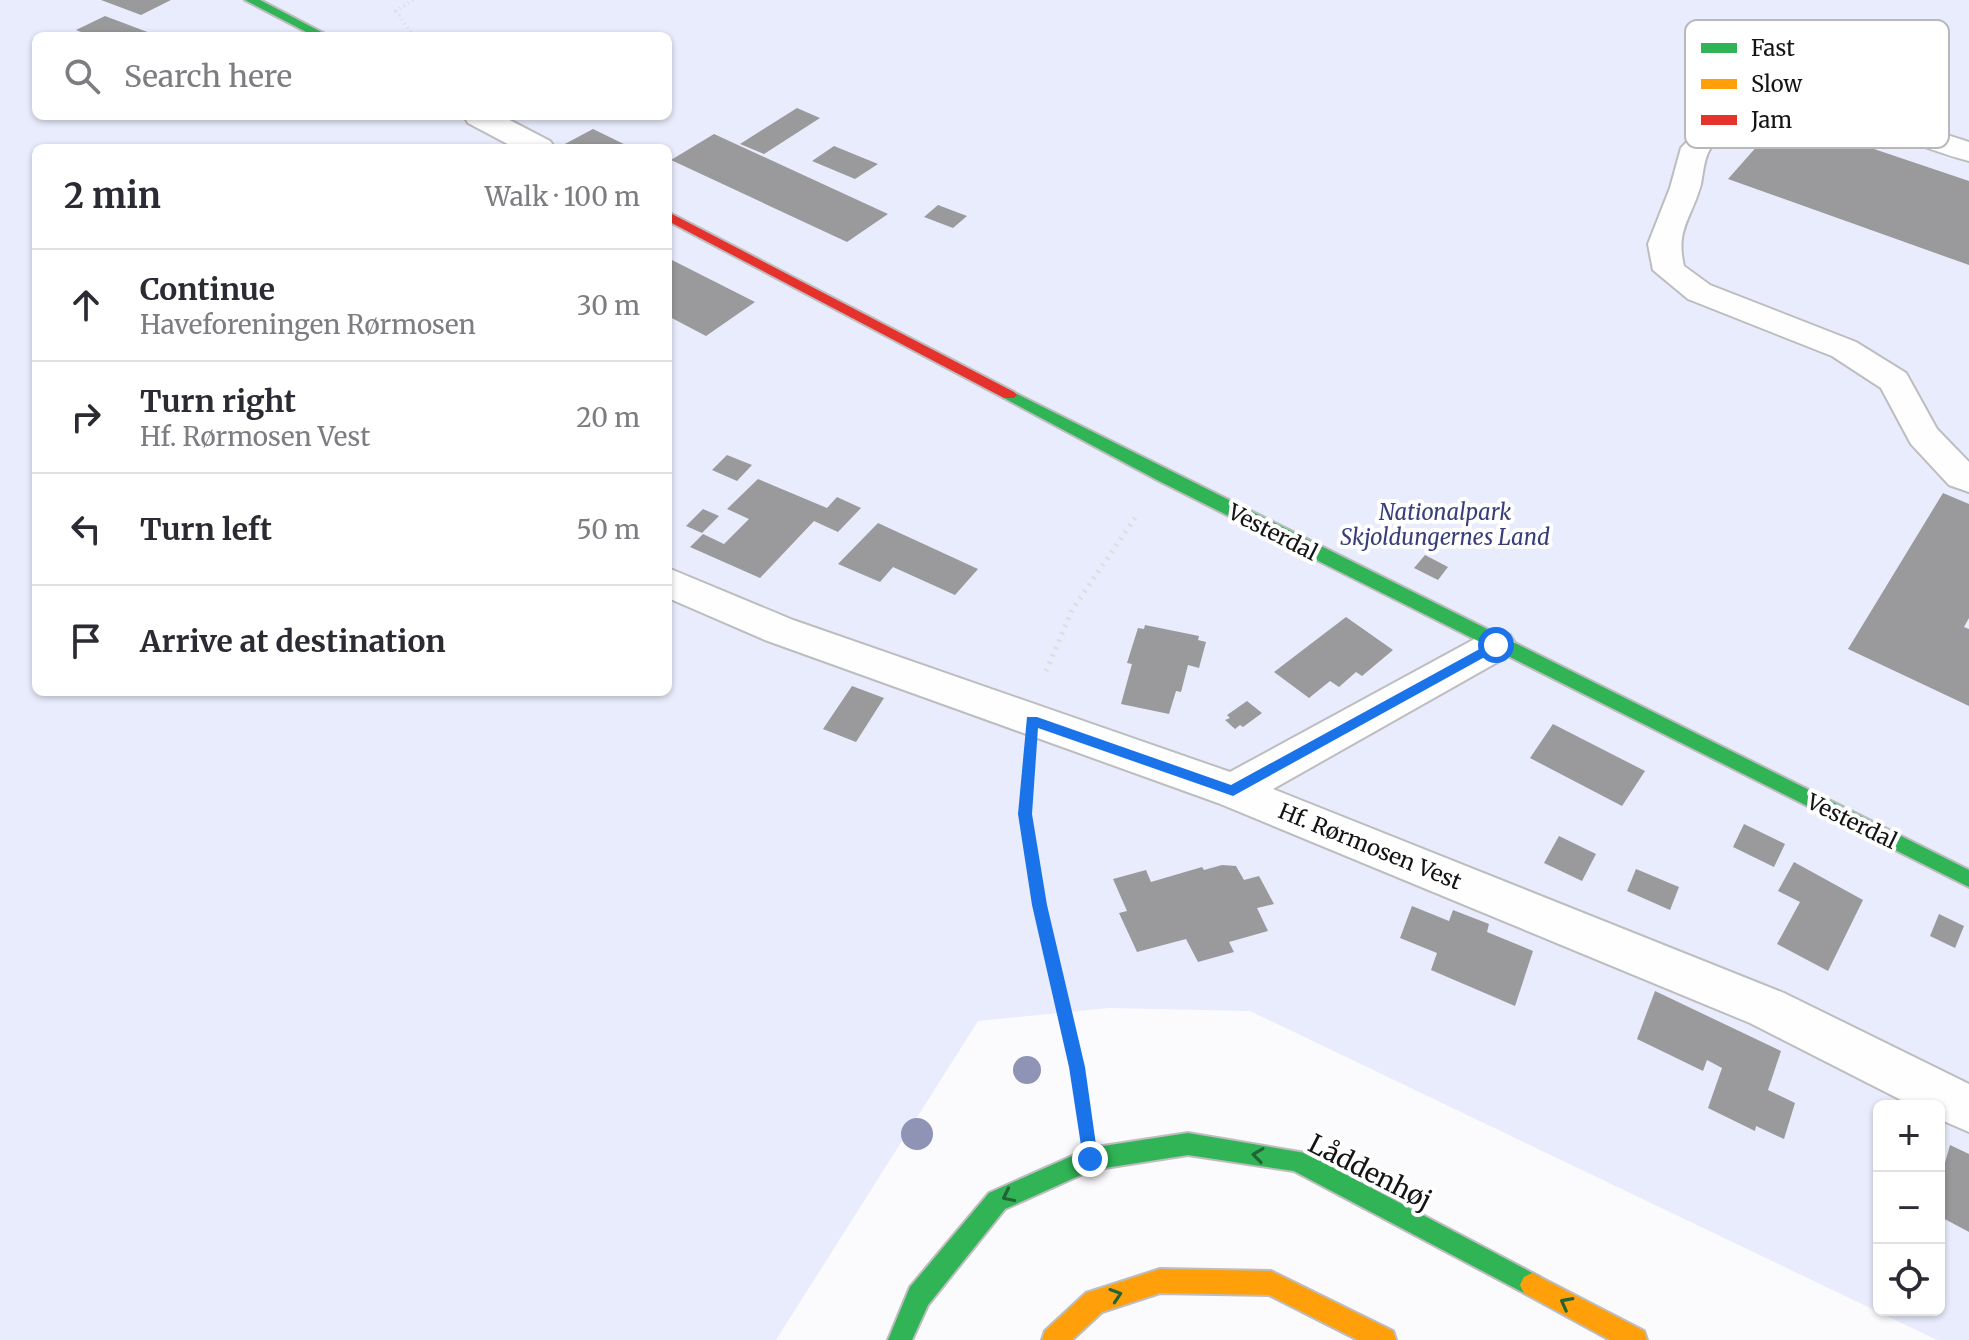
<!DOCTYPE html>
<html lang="en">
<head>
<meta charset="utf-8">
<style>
	:root { --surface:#fff; --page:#f2f2f3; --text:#2b2b33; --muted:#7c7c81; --line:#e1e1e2 }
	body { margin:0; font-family:Merriweather,serif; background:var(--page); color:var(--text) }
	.controls { position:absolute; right:24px; bottom:24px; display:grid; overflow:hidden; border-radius:12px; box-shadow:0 2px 6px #0004 }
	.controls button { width:72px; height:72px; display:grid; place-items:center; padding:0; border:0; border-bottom:2px solid var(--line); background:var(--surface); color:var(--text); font:40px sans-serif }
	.stop { position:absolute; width:24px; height:24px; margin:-18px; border:6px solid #1a73e8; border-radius:50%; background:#fff }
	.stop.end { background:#1a73e8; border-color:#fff; box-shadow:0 2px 8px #0008 }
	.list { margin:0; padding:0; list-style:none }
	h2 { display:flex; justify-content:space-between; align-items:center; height:104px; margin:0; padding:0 32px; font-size:34px }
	h2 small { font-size:26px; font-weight:400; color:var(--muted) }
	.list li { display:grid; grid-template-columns:52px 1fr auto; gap:24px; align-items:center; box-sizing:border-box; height:112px; padding:0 32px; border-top:2px solid var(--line) }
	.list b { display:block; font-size:30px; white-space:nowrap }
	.list p { margin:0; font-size:26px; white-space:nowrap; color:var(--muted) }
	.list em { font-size:26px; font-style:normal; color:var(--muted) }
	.icon { flex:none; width:44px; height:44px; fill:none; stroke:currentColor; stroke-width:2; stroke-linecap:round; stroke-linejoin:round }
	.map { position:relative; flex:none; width:1969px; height:1340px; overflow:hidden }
	.search { position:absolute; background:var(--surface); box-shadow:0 2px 6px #0004; left:32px; top:32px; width:640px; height:88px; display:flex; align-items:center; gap:20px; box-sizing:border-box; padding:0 28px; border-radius:12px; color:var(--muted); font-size:30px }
	.panel { position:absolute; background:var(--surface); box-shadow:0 2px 6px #0004; left:32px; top:144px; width:640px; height:552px; border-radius:12px }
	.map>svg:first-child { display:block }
	.green { fill:#e9ecfc; fill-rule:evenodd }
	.building { fill:#9a9a9c }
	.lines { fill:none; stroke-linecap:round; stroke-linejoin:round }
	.lane-casing { stroke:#bdbdbf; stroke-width:4 }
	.street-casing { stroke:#bdbdbf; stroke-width:4 }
	.fast-casing { stroke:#bdbdbf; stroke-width:4 }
	.slow-casing { stroke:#bdbdbf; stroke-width:4 }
	.jam-casing { stroke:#bdbdbf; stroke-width:4 }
	.path-far2 { stroke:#ddddde; stroke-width:4; stroke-dasharray:1 4; stroke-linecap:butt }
	.path-far1 { stroke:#ddddde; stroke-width:5; stroke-dasharray:2 6; stroke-linecap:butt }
	.path { stroke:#ddddde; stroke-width:6; stroke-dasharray:2 7; stroke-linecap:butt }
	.lane { fill:#fefeff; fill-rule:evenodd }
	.street { fill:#fefeff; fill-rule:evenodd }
	.fast { fill:#30b455; fill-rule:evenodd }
	.slow { fill:#ff9f0a; fill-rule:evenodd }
	.jam { fill:#e5322d; fill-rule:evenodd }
	.tree { fill:#8f93b5 }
	.oneway { stroke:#226435 }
	.route { fill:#1a73e8 }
	.labels { text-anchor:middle; stroke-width:8; stroke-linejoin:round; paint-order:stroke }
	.park-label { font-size:22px; font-style:italic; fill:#373e7a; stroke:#fff }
	.street-label { font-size:22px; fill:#141415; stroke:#fff }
	.near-street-label { font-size:26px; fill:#141415; stroke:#fff }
	.key { fill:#fff; stroke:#b8b8b9; stroke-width:2 }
	.key-label { font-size:22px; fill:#141415 }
</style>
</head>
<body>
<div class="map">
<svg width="1969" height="1340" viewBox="0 0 1969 1340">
	<rect width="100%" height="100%" fill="#fbfbfd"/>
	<path class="green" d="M0 0H1969V1340H1937L1250 1011 1109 1008 978 1021 776 1340H0ZM36 36H668V116H36ZM36 148H668V692H36ZM1879 1106H1939V1310H1879Z"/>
	<g class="building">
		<path d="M101 0H171L141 15Z"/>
		<path d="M105 16 158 36H91L76 30Z"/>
		<path d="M797 108 820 118 764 154 740 144Z"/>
		<path d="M1782 118 1969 181V265L1728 179Z"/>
		<path d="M593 129 632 148 561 146Z"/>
		<path d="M714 134 888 214 847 242 671 160Z"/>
		<path d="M834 146 878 164 855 179 812 161Z"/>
		<path d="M938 205 967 216 953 228 924 217Z"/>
		<path d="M668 258 755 302 706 336 668 316Z"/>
		<path d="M727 455 752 465 737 481 712 470Z"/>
		<path d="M758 479 827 508 837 497 861 508 838 532 814 521 760 578 690 547 703 534 724 544 749 519 727 509Z"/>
		<path d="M1943 493 1969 504V618L1964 627 1969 629V706L1848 649Z"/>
		<path d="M703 509 719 516 702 533 686 526Z"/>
		<path d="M878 523 978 569 955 595 893 567 880 582 838 564Z"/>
		<path d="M1425 555 1448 567 1438 580 1414 568Z"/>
		<path d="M1346 617 1393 650 1362 676 1356 672 1339 687 1330 681 1309 698 1274 672Z"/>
		<path d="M1145 625 1199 636 1198 640 1206 642 1199 668 1188 665 1181 692 1176 691 1169 714 1121 704 1132 664 1127 663 1138 628 1144 629Z"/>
		<path d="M852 686 884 698 856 742 823 729Z"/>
		<path d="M1247 701 1262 713 1243 727 1240 725 1235 729 1225 720 1230 718 1227 715Z"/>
		<path d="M1553 724 1645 771 1622 806 1530 758Z"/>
		<path d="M1744 824 1785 844 1774 867 1733 847Z"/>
		<path d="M1559 836 1596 854 1582 881 1544 863Z"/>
		<path d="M1794 862 1863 900 1828 971 1777 944 1800 902 1778 891Z"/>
		<path d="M1222 865 1236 866 1244 880 1259 876 1274 904 1257 908 1268 931 1229 942 1234 952 1198 962 1186 939 1137 952 1119 913 1127 911 1113 879 1146 870 1151 882 1202 867 1204 870Z"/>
		<path d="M1636 869 1679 887 1670 910 1627 891Z"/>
		<path d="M1412 906 1449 921 1453 910 1489 924 1487 932 1533 951 1515 1006 1431 970 1437 953 1400 938Z"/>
		<path d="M1939 914 1964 926 1955 948 1930 936Z"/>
		<path d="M1655 991 1781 1051 1768 1090 1795 1103 1784 1139 1756 1126 1755 1131 1708 1108 1722 1068 1707 1060 1703 1071 1637 1039Z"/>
		<path d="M1950 1145 1969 1154V1232L1939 1216V1184Z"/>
	</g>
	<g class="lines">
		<g class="lane-casing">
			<g id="lane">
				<path d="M1755 98 1820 101 1866 109 1969 142V161C1899 143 1765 72 1710 149 1704 158 1703 174 1701 184 1692 218 1675 229 1684 266L1710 285 1856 342 1906 373 1937 429 1969 462V492L1949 485 1911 444 1881 388 1832 356 1688 299 1653 270 1648 244 1670 188 1681 148 1711 117Z"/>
				<path d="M668 568 793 620 1230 772 1482 635 1496 630 1510 635 1516 645 1510 655 1273 789 1784 993 1969 1084V1132L1939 1119V1106H1913L1750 1023 1218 803 765 640 668 598Z"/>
			</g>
		</g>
		<g class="street-casing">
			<path id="street" d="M464 116H502L550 141 555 148H515L468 123Z"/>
		</g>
		<g class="fast-casing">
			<g id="fast">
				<path d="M245 0H260L329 36H314Z"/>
				<path d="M1009 390 1969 870V887L1159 481 1004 398V392Z"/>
				<path d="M1188 1133 1305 1153 1540 1277 1544 1285 1540 1293 1532 1297 1524 1293 1294 1171 1188 1155 1092 1170 1005 1209 928 1305 912 1340H888L910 1287 989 1193 1090 1148Z"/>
			</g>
		</g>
		<g class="slow-casing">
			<g id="slow">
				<path d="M1160 1269 1271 1271 1393 1331 1396 1340H1358L1269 1295 1160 1293 1102 1312 1072 1340H1042L1045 1331 1086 1293Z"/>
				<path d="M1532 1273 1644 1331 1647 1340H1610L1524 1293 1520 1285 1524 1277Z"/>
			</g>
		</g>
		<g class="jam-casing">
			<path id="jam" d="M668 212 1014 392 1017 395 1014 398H1004L668 221Z"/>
		</g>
		<path class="path-far2" d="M413 0 396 11 413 36"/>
		<g class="path-far1">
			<path d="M1046 671 1072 610 1135 518"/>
			<path d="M1028 777V771"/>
		</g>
		<path class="path" d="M1028 775C1020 885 1067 991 1081 1099"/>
		<use href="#lane" class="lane"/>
		<use href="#street" class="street"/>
		<use href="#fast" class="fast"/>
		<use href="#slow" class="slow"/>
		<use href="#jam" class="jam"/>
	</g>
	<g class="tree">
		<circle cx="1027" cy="1070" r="14"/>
		<circle cx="917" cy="1134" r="16"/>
	</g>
	<defs><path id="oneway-chevron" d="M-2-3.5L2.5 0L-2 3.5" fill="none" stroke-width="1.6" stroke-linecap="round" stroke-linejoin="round" transform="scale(2)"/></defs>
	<g class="oneway">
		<use href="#oneway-chevron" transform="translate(1258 1155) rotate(-172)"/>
		<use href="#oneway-chevron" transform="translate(1008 1196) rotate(154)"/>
		<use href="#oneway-chevron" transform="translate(1116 1295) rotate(-18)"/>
		<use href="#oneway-chevron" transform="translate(1566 1303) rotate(-152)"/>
	</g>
	<path class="route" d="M1496 640 1501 641V648L1233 796 1038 728 1032 814 1047 905 1085 1067 1098 1159 1090 1167 1084 1165 1069 1067 1032 905 1018 814 1027 717H1037L1231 785Z"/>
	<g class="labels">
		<g class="park-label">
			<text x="1445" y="520">Nationalpark<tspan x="1445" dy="25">Skjoldungernes Land</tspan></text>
		</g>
		<g class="street-label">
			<text transform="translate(1273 532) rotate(27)" y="8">Vesterdal</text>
			<text transform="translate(1852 821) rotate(26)" y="8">Vesterdal</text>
			<text transform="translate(1370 846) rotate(22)" y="8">Hf. Rørmosen Vest</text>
		</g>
		<g class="near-street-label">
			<text transform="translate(1370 1172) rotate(27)" y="9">Låddenhøj</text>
		</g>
	</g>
	<rect x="1685" y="20" width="264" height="128" rx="12" class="key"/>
	<rect x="1701" y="43" width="36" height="10" fill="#30b455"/>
	<rect x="1701" y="79" width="36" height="10" fill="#ff9f0a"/>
	<rect x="1701" y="115" width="36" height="10" fill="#e5322d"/>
	<g class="key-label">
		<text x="1751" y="56">Fast</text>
		<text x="1751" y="92">Slow</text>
		<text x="1751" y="128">Jam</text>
	</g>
</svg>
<div class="controls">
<button>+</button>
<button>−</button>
<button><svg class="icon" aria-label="locate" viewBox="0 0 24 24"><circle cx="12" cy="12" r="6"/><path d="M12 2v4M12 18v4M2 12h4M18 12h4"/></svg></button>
</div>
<div class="stop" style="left:1496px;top:645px"></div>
<div class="stop end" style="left:1090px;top:1159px"></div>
<div class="search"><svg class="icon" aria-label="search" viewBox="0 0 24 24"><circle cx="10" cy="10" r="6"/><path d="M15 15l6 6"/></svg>Search here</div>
<section class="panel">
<h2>2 min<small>Walk · 100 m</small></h2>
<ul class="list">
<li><svg class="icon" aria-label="ahead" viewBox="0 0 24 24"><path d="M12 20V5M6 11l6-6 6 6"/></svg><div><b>Continue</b><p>Haveforeningen Rørmosen</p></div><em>30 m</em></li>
<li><svg class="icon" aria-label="right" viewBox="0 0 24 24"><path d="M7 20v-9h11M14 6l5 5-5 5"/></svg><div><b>Turn right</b><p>Hf. Rørmosen Vest</p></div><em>20 m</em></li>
<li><svg class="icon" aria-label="left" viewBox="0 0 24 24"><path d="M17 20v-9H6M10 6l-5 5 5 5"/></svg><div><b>Turn left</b></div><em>50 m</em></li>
<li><svg class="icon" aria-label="arrive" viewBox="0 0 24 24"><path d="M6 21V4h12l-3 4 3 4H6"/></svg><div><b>Arrive at destination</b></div></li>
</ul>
</section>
</div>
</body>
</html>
